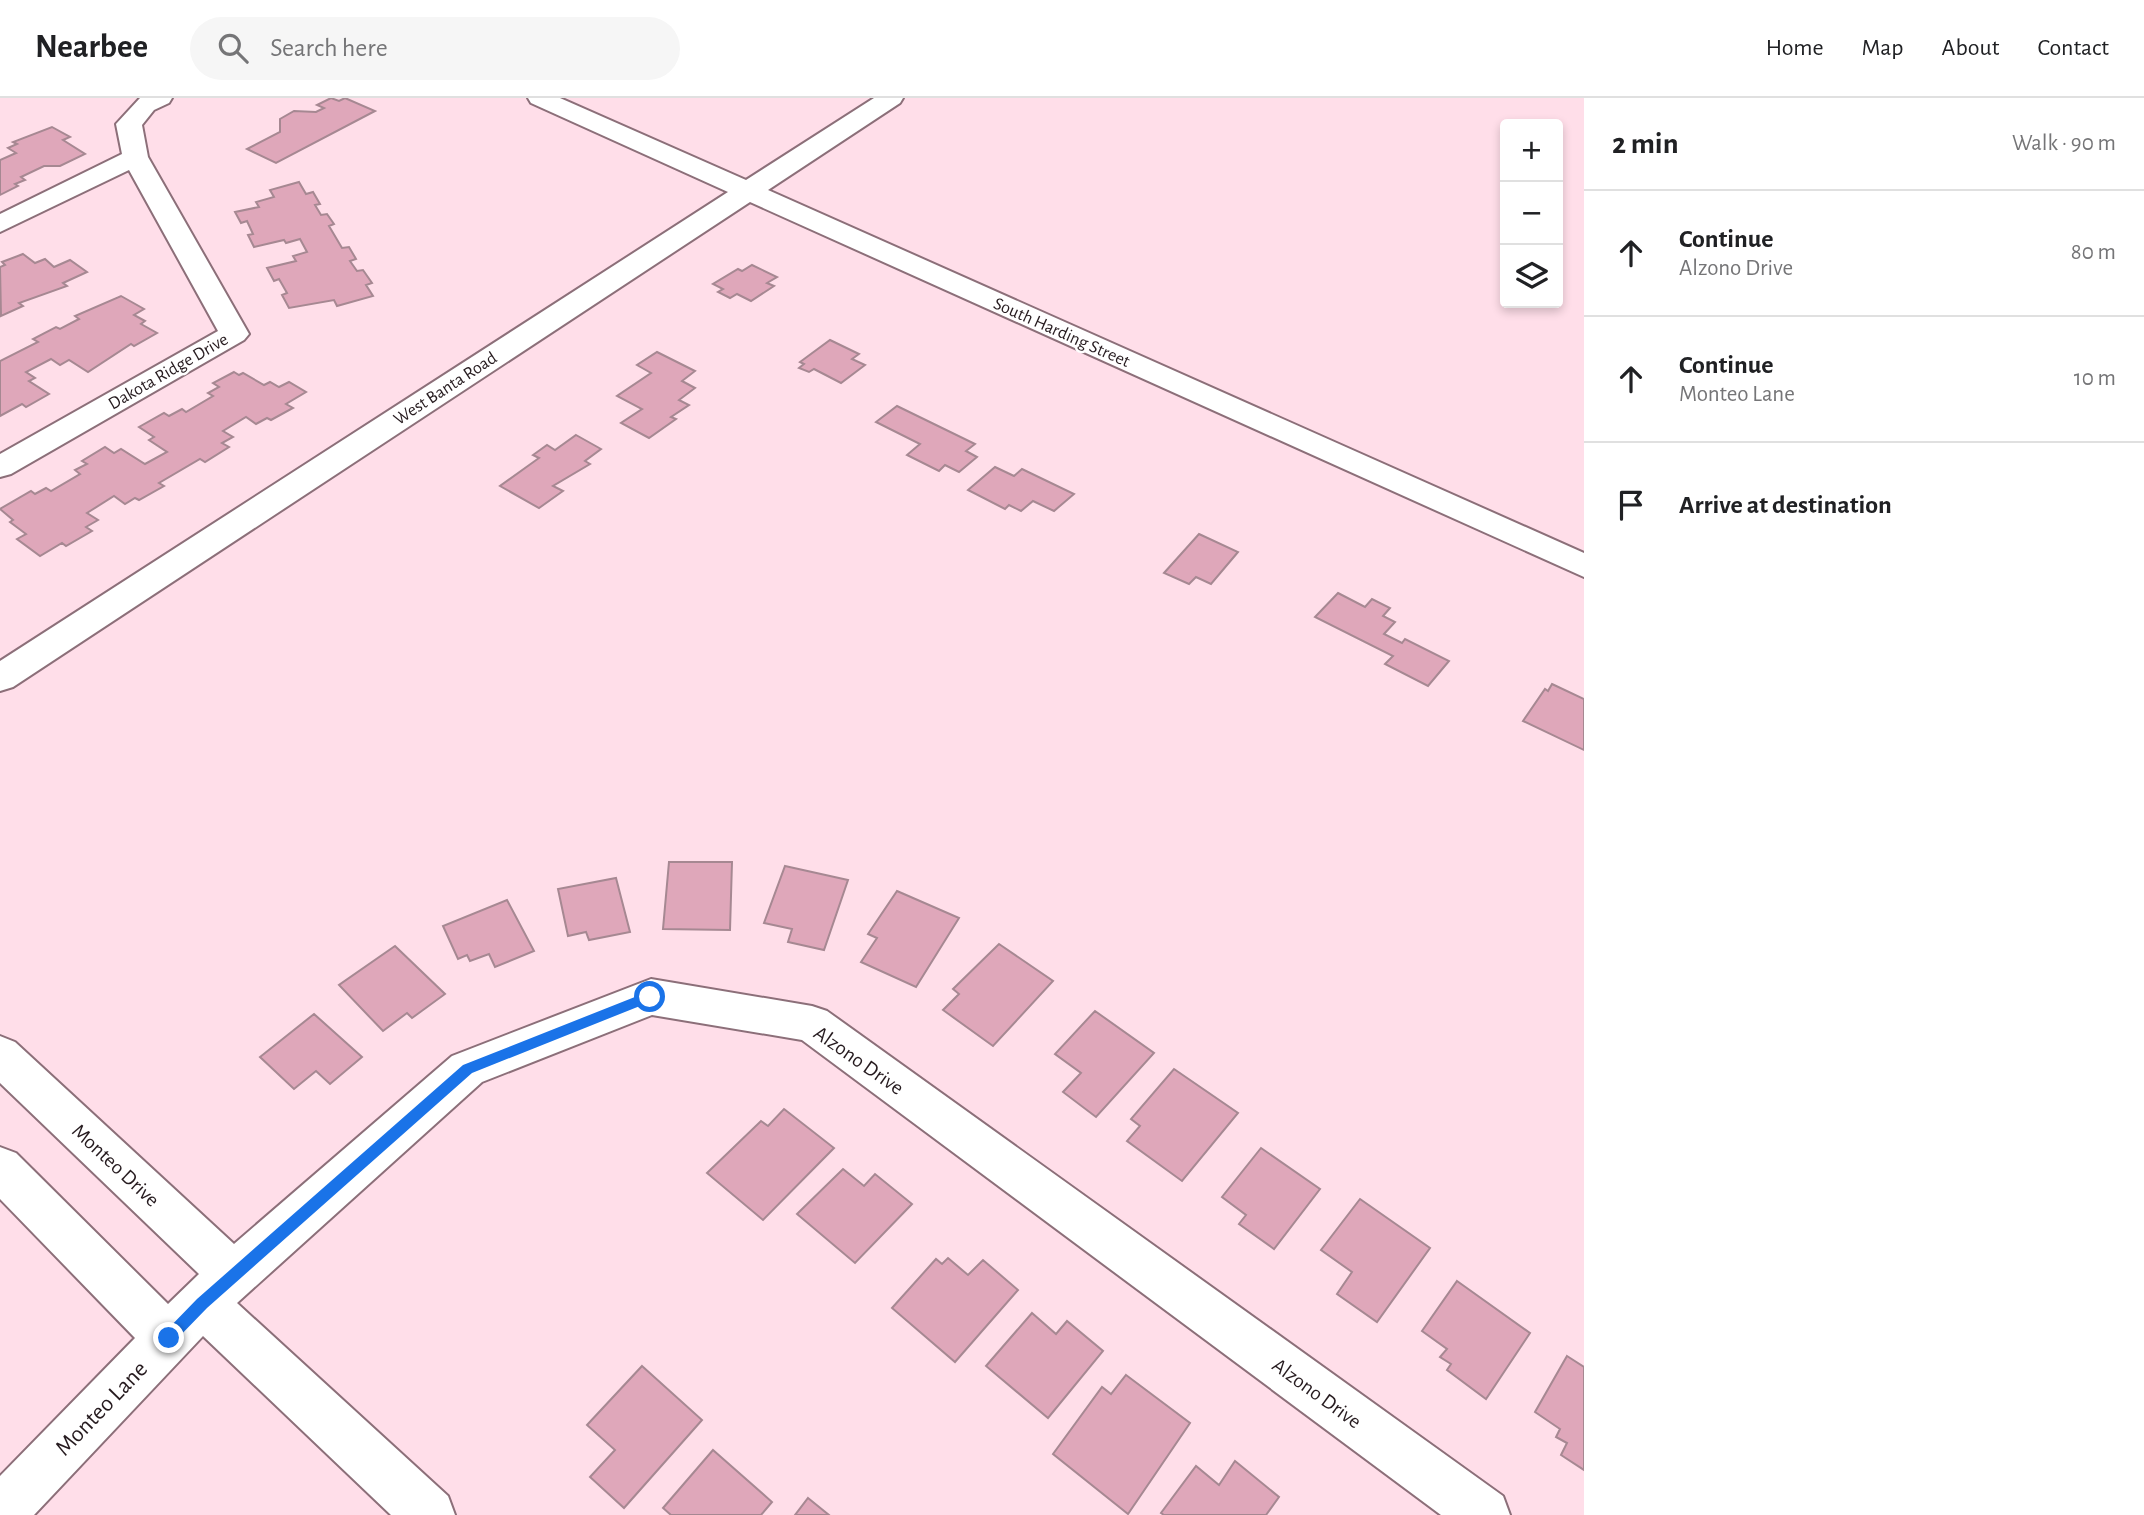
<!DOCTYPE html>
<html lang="en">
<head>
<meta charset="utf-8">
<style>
	:root { --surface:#fff; --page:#f6f6f6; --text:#202124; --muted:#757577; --line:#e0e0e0 }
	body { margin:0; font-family:"Alegreya Sans",sans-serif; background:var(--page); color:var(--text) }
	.controls { position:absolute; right:21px; top:21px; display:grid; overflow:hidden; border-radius:7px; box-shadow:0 4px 10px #0003 }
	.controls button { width:63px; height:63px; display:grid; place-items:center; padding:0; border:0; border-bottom:2px solid var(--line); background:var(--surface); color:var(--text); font:35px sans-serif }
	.stop { position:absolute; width:21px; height:21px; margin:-16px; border:5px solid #1a73e8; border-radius:50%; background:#fff }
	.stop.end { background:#1a73e8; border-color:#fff; box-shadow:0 2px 7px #0008 }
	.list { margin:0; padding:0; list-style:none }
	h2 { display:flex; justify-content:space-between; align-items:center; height:91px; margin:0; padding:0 28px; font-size:30px }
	h2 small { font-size:23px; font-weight:400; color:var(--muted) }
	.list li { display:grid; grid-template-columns:46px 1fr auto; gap:21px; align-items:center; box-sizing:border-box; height:126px; padding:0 28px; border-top:2px solid var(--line) }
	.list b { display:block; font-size:26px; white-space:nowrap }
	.list p { margin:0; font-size:23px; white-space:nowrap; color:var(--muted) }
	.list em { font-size:23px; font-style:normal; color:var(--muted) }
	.icon { flex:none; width:38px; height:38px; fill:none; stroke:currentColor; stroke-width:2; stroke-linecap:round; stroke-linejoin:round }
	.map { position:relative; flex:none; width:1584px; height:1417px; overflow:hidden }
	header { display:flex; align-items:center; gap:42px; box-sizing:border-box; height:98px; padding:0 35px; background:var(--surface); border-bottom:2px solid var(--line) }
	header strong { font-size:33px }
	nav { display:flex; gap:38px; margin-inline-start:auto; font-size:24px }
	.search { width:490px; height:63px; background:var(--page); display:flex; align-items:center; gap:18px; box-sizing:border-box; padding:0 24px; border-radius:38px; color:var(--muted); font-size:26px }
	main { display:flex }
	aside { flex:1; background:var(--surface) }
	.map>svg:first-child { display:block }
	.building { fill:#dfa7ba; stroke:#a68892; stroke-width:2 }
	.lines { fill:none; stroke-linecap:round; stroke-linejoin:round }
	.minor-casing { stroke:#8c6f79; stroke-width:4 }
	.minor { fill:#fff; fill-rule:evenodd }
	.route { fill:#1a73e8 }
	.labels { text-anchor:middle; stroke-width:5; stroke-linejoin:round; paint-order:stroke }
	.far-street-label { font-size:18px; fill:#261b1f; stroke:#fff }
	.street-label { font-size:21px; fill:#261b1f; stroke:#fff }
	.near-street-label { font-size:24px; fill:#261b1f; stroke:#fff }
</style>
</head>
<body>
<header>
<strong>Nearbee</strong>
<div class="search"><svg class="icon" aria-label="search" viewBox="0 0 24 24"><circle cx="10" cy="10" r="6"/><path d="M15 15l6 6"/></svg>Search here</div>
<nav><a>Home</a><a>Map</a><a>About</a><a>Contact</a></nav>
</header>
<main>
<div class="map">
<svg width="1584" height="1417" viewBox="0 0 1584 1417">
	<rect width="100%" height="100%" fill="#ffdee9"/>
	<g class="building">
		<path d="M331 0 339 3 345 0 375 13 276 65 247 51 280 34V21L294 13 316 14 324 10 317 7Z"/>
		<path d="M52 29 70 39 63 42 85 56 60 68H44L21 79 25 82 15 86 18 88 0 97V62L16 55 8 50 17 46 13 44Z"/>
		<path d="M299 84 306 96 313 94 320 106 315 107 321 117 327 116 334 126 329 128 342 150 349 149 356 161 350 163 357 173 363 172 372 185 366 187 373 198 337 208 334 202 289 210 282 197 287 195 279 181 274 183 267 170 296 163 293 158 307 154 300 141 286 145 284 142 254 149 248 137 253 136 247 123 241 125 235 114 259 109 256 104 274 99 270 92Z"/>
		<path d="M23 156 35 165 45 161 54 169 70 162 87 174 63 185 67 188 19 205 23 208 1 218 0 169 5 167 2 164Z"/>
		<path d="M752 167 777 179 767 185 774 188 751 203 737 196 730 200 718 194 723 191 713 186 738 171 742 173Z"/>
		<path d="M121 198 144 211 134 217 145 223 141 226 157 235 134 248 131 246 88 274 69 262 60 267 51 261 26 274 35 280 29 283 49 296 26 309 22 306 0 318V263L38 244 33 241 56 229 60 231 79 221 75 218Z"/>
		<path d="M830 242 859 256 852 261 865 267 841 285 814 271 809 274 799 270 804 266 800 264Z"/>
		<path d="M657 254 695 273 682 283 695 290 679 302 689 307 671 319 676 321 649 340 621 325 642 311 617 298 651 275 637 267Z"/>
		<path d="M234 274 239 277 243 275 264 287 270 284 279 289 289 284 306 294 286 306 293 310 271 322 267 320 256 326 246 319 223 333 233 339 222 345 229 349 205 364 200 361 159 385 164 388 139 402 135 400 125 406 114 398 87 415 98 422 86 429 92 433 66 448 62 445 40 458 17 441 26 436 10 424 13 422 0 411 31 393 35 396 46 390 51 393 80 376 75 372 87 366 82 363 105 349 114 355 121 351 145 366 167 354 149 342 154 339 139 329 164 315 169 318 182 311 186 314 213 298 208 295 219 289 213 285Z"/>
		<path d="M897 308 975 346 966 353 977 359 959 374 945 367 939 373 907 357 920 346 876 324Z"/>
		<path d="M576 337 601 351 585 363 590 366 553 388 563 393 539 410 500 388 539 360 533 357 547 347 555 352Z"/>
		<path d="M995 369 1014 378 1022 371 1074 396 1054 413 1033 403 1021 413 1009 407 1005 411 968 392Z"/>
		<path d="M1199 436 1238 454 1211 486 1196 479 1189 486 1164 475Z"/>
		<path d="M1338 495 1365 509 1372 501 1390 510 1383 518 1395 524 1384 536 1402 545 1405 541 1449 563 1428 588 1385 566 1393 558 1315 519Z"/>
		<path d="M1552 586 1584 601V652L1523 623 1545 591 1548 593Z"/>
		<path d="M669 764H732L730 832 663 831Z"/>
		<path d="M785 768 848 782 824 852 788 844 792 831 764 825Z"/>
		<path d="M616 780 630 834 589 842 586 834 568 838 558 791Z"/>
		<path d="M897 793 959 820 916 889 861 864 877 840 868 836Z"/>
		<path d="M507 802 534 853 495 869 489 856 470 863 467 857 458 861 443 828Z"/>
		<path d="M999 846 1053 883 993 948 943 912 959 896 953 891Z"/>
		<path d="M395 848 445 896 412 920 407 915 383 933 339 887Z"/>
		<path d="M1095 913 1154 955 1096 1019 1063 994 1081 975 1055 956Z"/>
		<path d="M314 916 362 959 330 986 316 973 294 991 260 959Z"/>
		<path d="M1174 971 1238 1015 1182 1083 1127 1043 1140 1028 1131 1021Z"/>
		<path d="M784 1011 834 1050 763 1122 707 1075 761 1023 768 1028Z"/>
		<path d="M1261 1050 1320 1091 1274 1151 1239 1126 1246 1117 1222 1099Z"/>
		<path d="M843 1071 864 1088 875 1076 912 1106 855 1165 797 1116Z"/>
		<path d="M1360 1101 1430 1150 1377 1224 1337 1196 1352 1174 1321 1152Z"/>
		<path d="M948 1160 968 1177 983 1162 1018 1192 955 1264 892 1210 936 1161 942 1166Z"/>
		<path d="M1457 1183 1530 1235 1486 1301 1447 1272 1451 1266 1440 1259 1447 1251 1422 1233Z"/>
		<path d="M1032 1215 1056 1236 1067 1223 1103 1253 1048 1320 986 1268Z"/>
		<path d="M1567 1258 1584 1269V1372L1561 1357 1567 1345 1556 1339 1560 1331 1535 1314Z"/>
		<path d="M642 1268 702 1322 624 1410 590 1379 615 1352 587 1327Z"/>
		<path d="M1126 1277 1190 1325 1128 1416 1053 1356 1102 1289 1111 1296Z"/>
		<path d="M713 1352 772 1404 761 1417H671L663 1410Z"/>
		<path d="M1235 1363 1279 1399 1266 1417H1164L1161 1415 1196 1368 1219 1387Z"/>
		<path d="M808 1400 829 1417H795Z"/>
	</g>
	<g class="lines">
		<g class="minor-casing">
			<g id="minor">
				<path d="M140 0H172L169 5 154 12 142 27 148 59 249 236 244 242 11 376 0 379V356L218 233 129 72 0 134V116L122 56 116 26Z"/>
				<path d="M528 0H560L746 82 874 0H903L900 5 768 92 1584 455V479L750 104 13 589 0 593V563L728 94 531 5Z"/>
				<path d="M651 881 812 908 827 913 1503 1398 1510 1417H1441L802 942 652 917 482 984 237 1205 448 1398 455 1417H391L203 1238 34 1417H0V1378L135 1240 0 1101V1049L16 1055 168 1206 199 1176 0 985V938L15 944 234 1146 452 958Z"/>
			</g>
		</g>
		<use href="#minor" class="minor"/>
	</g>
	<path class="route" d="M650 893 655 895V902L472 975 207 1210 174 1244H164L162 1240 164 1235 197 1201 463 967Z"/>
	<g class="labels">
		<g class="far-street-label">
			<text transform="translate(1062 234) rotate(24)" y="6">South Harding Street</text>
			<text transform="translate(168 273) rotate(-30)" y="6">Dakota Ridge Drive</text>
			<text transform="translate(445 290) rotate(-33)" y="6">West Banta Road</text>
		</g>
		<g class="street-label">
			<text transform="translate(859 962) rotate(35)" y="7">Alzono Drive</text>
			<text transform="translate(116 1067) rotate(43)" y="7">Monteo Drive</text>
			<text transform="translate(1317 1295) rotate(36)" y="7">Alzono Drive</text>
		</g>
		<g class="near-street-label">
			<text transform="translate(101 1310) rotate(-46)" y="8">Monteo Lane</text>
		</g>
	</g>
</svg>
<div class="controls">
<button>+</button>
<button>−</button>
<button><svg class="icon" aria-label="layers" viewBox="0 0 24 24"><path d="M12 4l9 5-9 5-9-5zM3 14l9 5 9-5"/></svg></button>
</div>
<div class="stop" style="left:650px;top:899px"></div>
<div class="stop end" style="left:169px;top:1240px"></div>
</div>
<aside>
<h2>2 min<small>Walk · 90 m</small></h2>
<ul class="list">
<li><svg class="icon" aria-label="ahead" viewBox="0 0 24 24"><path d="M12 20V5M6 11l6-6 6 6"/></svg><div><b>Continue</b><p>Alzono Drive</p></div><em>80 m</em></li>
<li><svg class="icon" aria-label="ahead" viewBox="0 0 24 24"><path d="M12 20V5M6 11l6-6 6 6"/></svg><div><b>Continue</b><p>Monteo Lane</p></div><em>10 m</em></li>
<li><svg class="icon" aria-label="arrive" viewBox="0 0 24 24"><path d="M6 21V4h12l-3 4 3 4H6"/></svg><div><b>Arrive at destination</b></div></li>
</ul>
</aside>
</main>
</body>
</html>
